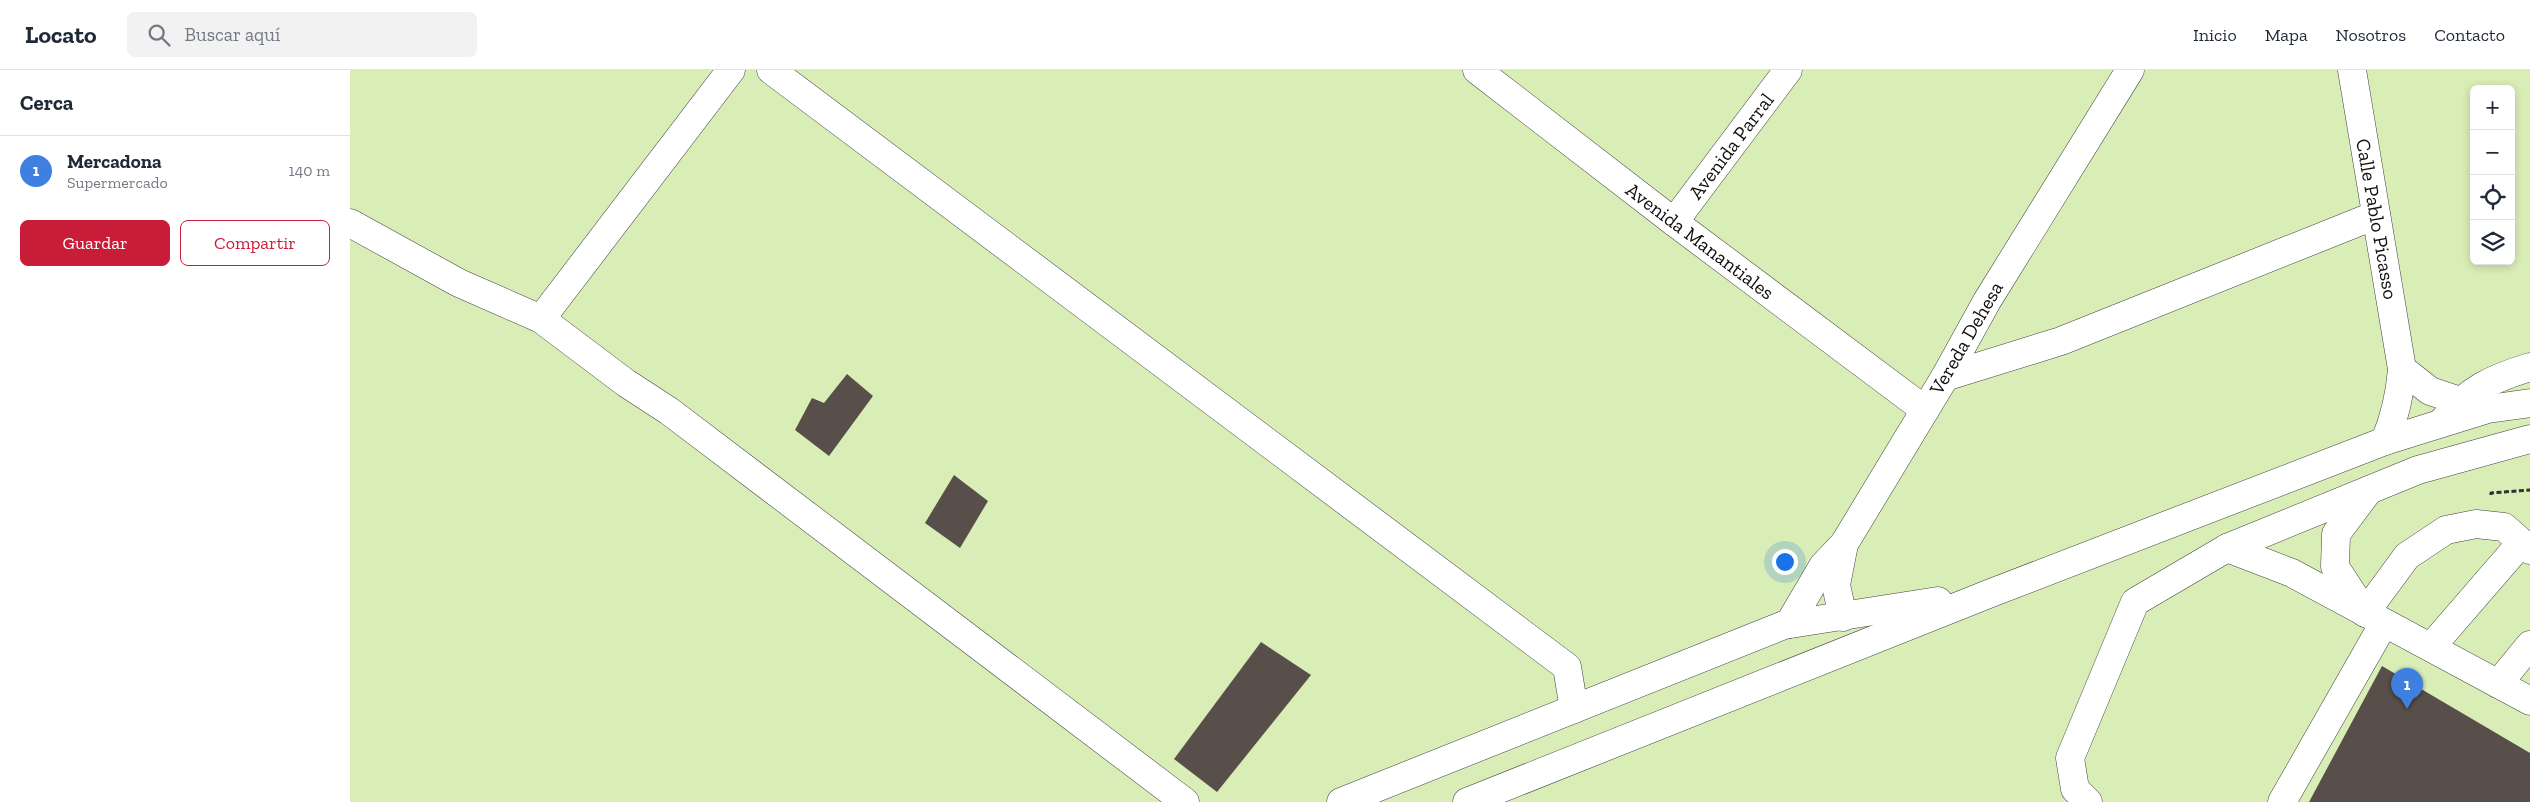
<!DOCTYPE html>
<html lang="es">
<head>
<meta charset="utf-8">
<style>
	:root { --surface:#fff; --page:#f2f2f3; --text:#1f2937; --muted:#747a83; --line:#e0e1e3; --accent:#c91c39 }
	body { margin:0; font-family:"Zilla Slab",serif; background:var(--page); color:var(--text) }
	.controls { position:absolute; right:15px; top:15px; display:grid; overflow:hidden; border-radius:8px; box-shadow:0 2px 8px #0003 }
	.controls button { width:45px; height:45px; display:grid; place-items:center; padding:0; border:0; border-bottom:1px solid var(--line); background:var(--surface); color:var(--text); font:25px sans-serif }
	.you { position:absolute; left:1434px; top:491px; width:18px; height:18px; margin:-12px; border:4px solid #fff; border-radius:50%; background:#1a73e8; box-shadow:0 0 0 8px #1a73e833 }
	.badge { display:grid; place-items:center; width:32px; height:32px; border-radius:50%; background:var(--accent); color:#fff; font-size:16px; font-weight:700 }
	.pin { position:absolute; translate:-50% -41px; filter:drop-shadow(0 1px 2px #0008) }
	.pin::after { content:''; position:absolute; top:26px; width:18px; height:15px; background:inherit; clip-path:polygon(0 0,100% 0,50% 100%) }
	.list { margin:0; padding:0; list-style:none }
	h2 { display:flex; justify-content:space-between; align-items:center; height:65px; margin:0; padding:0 20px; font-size:21px }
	h2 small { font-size:16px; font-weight:400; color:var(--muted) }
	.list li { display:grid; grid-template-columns:32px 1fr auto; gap:15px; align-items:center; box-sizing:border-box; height:70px; padding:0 20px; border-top:1px solid var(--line) }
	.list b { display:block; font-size:19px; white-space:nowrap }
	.list p { margin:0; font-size:16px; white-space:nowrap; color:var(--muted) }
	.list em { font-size:16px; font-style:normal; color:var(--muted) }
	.actions { display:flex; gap:10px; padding:15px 20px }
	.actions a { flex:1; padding:11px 0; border:1px solid var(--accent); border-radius:8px; text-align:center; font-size:18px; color:var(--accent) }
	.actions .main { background:var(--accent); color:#fff }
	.icon { flex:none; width:28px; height:28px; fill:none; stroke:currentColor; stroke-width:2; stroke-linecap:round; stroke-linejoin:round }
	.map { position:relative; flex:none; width:2180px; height:732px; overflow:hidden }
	header { display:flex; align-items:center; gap:30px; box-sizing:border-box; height:70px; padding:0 25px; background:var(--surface); border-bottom:1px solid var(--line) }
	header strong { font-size:24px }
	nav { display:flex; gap:28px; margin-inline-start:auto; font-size:18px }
	.search { width:350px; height:45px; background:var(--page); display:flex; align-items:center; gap:12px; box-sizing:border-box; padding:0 18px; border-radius:8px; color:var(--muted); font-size:19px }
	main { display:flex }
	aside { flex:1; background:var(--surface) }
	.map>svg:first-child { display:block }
	.green { fill:#d9edb6; fill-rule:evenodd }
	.building { fill:#584e4a }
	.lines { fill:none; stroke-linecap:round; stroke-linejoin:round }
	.minor-casing { stroke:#424242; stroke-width:29 }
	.path { stroke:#313131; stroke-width:3; stroke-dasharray:5 2.5; stroke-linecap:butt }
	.minor { stroke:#fff; stroke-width:28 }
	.labels { text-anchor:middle; stroke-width:5; stroke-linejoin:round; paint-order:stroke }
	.street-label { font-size:20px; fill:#0f0f0f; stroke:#fff }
</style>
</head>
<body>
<header>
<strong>Locato</strong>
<div class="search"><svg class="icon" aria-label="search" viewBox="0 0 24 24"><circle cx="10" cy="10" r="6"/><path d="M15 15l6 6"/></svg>Buscar aquí</div>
<nav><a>Inicio</a><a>Mapa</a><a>Nosotros</a><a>Contacto</a></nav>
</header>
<main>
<aside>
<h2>Cerca<small></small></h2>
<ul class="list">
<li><span class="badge" style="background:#3f7fe0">1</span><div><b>Mercadona</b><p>Supermercado</p></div><em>140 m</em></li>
</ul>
<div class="actions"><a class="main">Guardar</a><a>Compartir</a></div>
</aside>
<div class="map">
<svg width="2180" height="732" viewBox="0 0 2180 732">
	<rect width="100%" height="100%" fill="#fffaf0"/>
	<path class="green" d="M0 0H2180V732H0ZM2124 19H2161V191H2124Z"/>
	<g class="building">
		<path d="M497 304 523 326 479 386 445 360 462 328 474 333Z"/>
		<path d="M604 405 638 431 610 478 575 453Z"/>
		<path d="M911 572 961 605 867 722 824 689Z"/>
		<path d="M2032 596 2180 683V732H1959Z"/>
	</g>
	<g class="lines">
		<g class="minor-casing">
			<g id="minor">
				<path d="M421 0 1217 597 1224 639"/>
				<path d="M1127 0 1324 152 1575 340"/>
				<path d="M2002 0 2052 299C2050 325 2045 347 2035 371"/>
				<path d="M1324 152 1438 0"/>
				<path d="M0 153 109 213 191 249 276 313 319 341 835 732"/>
				<path d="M191 249 381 0"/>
				<path d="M2052 299 2080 321 2125 336"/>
				<path d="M1595 307 1711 271 2026 145"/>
				<path d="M2093 351C2119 319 2141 309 2180 297"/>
				<path d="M1877 478 1942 503 2180 631"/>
				<path d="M2013 540 1985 497 1986 464 2019 420"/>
				<path d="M2015 543 2057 486 2096 460 2126 454 2154 457 2180 480"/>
				<path d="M1493 547 1486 515 1494 474 1595 307 1637 231 1780 0"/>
				<path d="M1439 554 1473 496 1493 475"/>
				<path d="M2081 577 2171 473"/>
				<path d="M2148 614 2180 575"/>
				<path d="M991 732 1434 555 1588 531"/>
				<path d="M1117 732 1641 523 2035 371 2138 339 2180 333"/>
				<path d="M1738 732 1725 719 1720 688 1785 532 1877 478 2068 400 2180 369"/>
				<path d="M1932 732 2034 553"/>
			</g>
		</g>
		<path class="path" d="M2141 425V423L2180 420"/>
		<use href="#minor" class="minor"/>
	</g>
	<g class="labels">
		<g class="street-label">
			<text transform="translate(1381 76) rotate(-53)" y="7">Avenida Parral</text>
			<text transform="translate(2027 149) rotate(80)" y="7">Calle Pablo Picasso</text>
			<text transform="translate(1350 171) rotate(37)" y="7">Avenida Manantiales</text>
			<text transform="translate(1616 268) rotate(-60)" y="7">Vereda Dehesa</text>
		</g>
	</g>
</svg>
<div class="controls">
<button>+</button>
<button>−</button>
<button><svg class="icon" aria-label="locate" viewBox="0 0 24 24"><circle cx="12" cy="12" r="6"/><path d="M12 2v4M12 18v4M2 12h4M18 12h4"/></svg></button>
<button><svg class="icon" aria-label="layers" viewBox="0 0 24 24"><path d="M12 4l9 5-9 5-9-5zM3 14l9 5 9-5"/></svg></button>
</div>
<div class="you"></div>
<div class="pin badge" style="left:2057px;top:639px;background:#3f7fe0">1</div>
</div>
</main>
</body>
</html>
